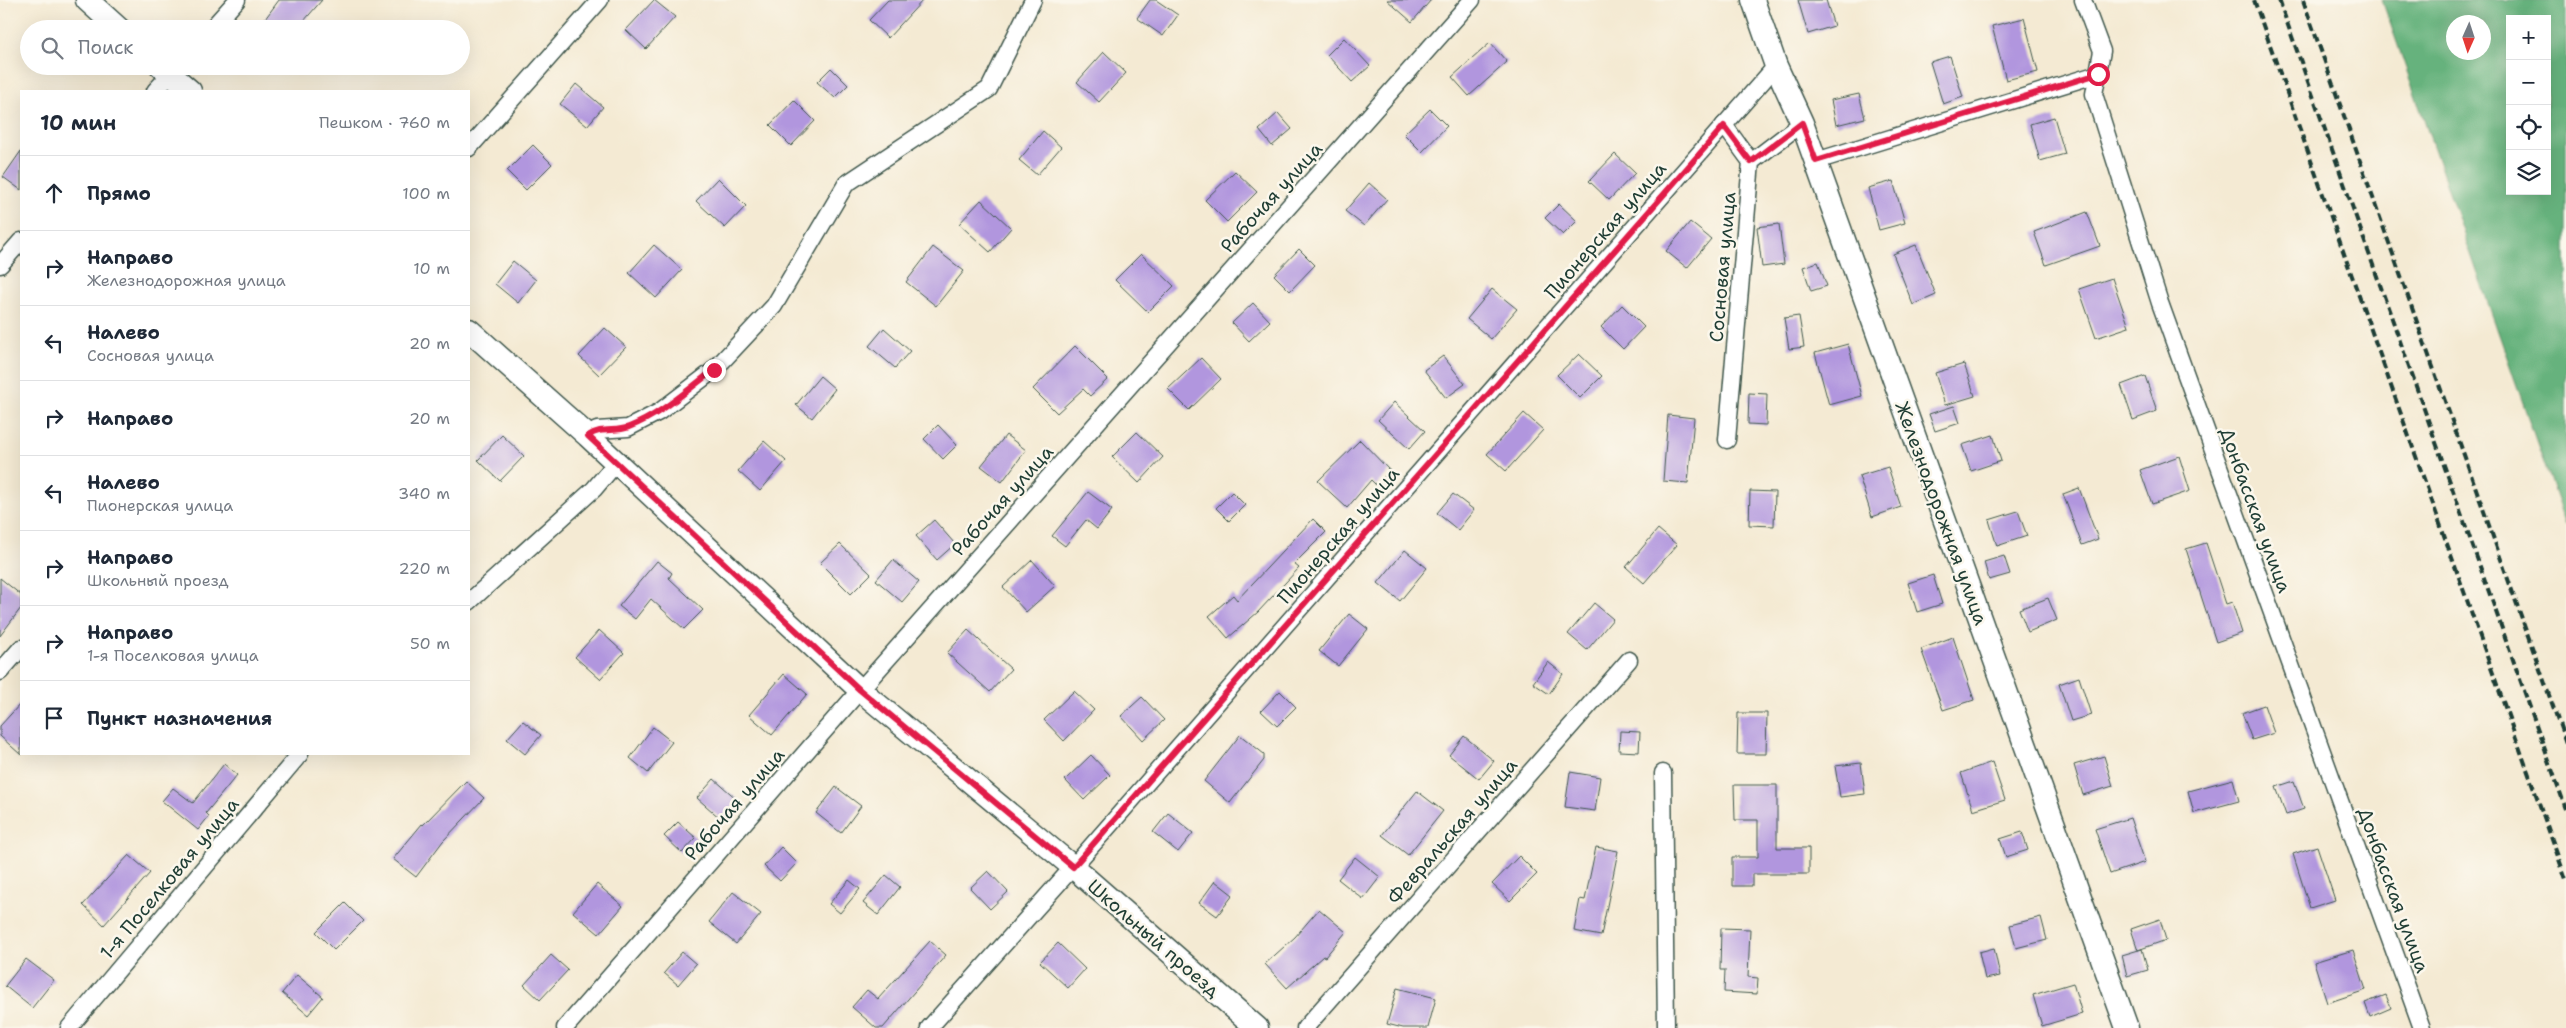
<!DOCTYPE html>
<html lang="ru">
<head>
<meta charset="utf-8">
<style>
	:root { --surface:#fff; --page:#f2f2f3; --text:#1f2937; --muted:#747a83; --line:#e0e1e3 }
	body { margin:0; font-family:"Shantell Sans",sans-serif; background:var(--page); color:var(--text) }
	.controls { position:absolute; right:15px; top:15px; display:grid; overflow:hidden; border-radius:0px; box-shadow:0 5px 20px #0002 }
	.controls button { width:45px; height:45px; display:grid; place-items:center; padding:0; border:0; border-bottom:1px solid var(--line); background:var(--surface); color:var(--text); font:25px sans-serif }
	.compass { position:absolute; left:2446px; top:15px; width:45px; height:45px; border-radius:50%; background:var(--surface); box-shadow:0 5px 20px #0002; rotate:183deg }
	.stop { position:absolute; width:15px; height:15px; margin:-11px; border:4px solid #e11d48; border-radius:50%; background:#fff }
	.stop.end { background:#e11d48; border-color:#fff; box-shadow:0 1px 5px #0008 }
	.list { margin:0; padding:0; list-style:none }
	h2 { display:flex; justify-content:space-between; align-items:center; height:65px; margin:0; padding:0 20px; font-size:21px }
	h2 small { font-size:16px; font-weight:400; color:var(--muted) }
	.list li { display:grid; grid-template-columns:32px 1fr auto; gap:15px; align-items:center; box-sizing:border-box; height:75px; padding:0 20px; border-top:1px solid var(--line) }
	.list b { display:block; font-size:19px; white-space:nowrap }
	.list p { margin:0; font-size:16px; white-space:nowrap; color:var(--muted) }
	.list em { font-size:16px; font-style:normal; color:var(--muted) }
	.icon { flex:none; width:28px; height:28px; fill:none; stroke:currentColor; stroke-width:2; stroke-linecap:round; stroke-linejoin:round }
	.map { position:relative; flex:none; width:2566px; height:1028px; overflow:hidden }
	.search { position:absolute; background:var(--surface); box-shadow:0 5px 20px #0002; left:20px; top:20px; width:450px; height:55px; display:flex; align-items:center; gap:12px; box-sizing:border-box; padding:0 18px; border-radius:28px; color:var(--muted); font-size:19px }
	.panel { position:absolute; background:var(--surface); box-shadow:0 5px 20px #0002; left:20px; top:90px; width:450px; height:665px; border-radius:0px }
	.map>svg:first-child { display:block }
	.forest { fill:#66b27d; stroke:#427858; fill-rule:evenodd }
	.building { fill:#b196de }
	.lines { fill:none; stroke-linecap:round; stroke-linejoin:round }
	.street-casing { stroke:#3f574c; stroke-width:19 }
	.secondary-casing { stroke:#3f574c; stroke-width:25 }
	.street { stroke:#fff; stroke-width:16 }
	.secondary { stroke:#fff; stroke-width:22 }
	.rail { stroke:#1f3d34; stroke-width:4; stroke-dasharray:8 4; stroke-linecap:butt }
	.route { stroke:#e11d48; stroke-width:6 }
	.labels { text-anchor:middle; stroke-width:5; stroke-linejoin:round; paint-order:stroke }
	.street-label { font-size:19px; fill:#1f3d34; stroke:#fbf7ec }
</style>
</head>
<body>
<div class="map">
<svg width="2566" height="1028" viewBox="0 0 2566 1028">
	<rect width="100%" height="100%" fill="#fbf7ec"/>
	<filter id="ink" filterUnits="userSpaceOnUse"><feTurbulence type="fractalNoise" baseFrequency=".02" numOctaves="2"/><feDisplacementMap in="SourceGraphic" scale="10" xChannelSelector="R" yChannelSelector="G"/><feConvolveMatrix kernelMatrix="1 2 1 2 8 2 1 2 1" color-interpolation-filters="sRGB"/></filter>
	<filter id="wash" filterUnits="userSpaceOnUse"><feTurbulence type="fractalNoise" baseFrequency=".0096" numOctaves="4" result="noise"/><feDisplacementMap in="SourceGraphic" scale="20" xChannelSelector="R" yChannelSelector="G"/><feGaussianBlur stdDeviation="1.12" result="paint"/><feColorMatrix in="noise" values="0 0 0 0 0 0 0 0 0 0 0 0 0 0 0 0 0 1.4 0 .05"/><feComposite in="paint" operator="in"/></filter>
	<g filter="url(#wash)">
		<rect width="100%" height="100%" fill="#f4ead3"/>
		<path class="forest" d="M2382 0H2566V526ZM2510 19H2547V191H2510ZM2454 22H2484V52H2454Z"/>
		<g id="blocks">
			<g class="building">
				<path d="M279 0H322L297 29H270L262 23Z"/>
				<path d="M654 0 675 17 646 49 626 30Z"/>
				<path d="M888 0H923L888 38 869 20Z"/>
				<path d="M1150 0H1156L1178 15 1163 36 1137 18Z"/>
				<path d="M1387 0H1431L1412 22Z"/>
				<path d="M1798 0H1826L1834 26 1808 34Z"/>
				<path d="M2024 18 2038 72 2006 80 1992 26Z"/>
				<path d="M1344 38 1370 66 1352 82 1327 55Z"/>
				<path d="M1490 43 1507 62 1469 96 1452 77Z"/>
				<path d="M1104 52 1126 73 1099 102 1077 82Z"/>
				<path d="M1950 56 1963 97 1943 104 1930 62Z"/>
				<path d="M831 68 848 85 835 98 817 82Z"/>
				<path d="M576 84 603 107 587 126 560 104Z"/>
				<path d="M1859 94 1865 118 1836 125 1831 100Z"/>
				<path d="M794 100 815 121 791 146 770 125Z"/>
				<path d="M1430 109 1447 126 1422 152 1404 134Z"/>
				<path d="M1278 113 1292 129 1272 146 1259 130Z"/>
				<path d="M2054 117 2065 154 2040 161 2030 124Z"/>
				<path d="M1043 131 1061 147 1037 175 1019 160Z"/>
				<path d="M533 145 552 164 526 190 507 171Z"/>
				<path d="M21 151V190L3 177Z"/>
				<path d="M1615 154 1635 173 1609 200 1589 181Z"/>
				<path d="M1235 171 1257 192 1227 222 1205 200Z"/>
				<path d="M718 178 746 206 725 228 696 201Z"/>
				<path d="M1893 181 1905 223 1879 230 1868 188Z"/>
				<path d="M1369 183 1387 199 1364 226 1345 211Z"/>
				<path d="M981 200 1011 228 990 252 959 224Z"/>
				<path d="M1559 204 1577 221 1563 235 1545 218Z"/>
				<path d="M2087 212 2100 246 2046 265 2034 232Z"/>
				<path d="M1690 222 1711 239 1687 268 1666 251Z"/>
				<path d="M1779 224 1784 264 1762 267 1757 227Z"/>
				<path d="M654 245 682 270 656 298 629 273Z"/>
				<path d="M1916 245 1936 295 1913 305 1893 254Z"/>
				<path d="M933 247 964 271 936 306 906 282Z"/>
				<path d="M1299 249 1315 265 1290 291 1274 275Z"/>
				<path d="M1141 254 1174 286 1148 312 1115 280Z"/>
				<path d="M513 261 536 280 518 303 495 284Z"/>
				<path d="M1818 262 1827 286 1811 291 1803 267Z"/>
				<path d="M2112 278 2129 327 2096 338 2079 289Z"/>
				<path d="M1492 289 1517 309 1491 339 1467 319Z"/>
				<path d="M1253 303 1270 321 1249 341 1232 323Z"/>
				<path d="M1622 305 1644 327 1623 349 1601 327Z"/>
				<path d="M1799 316 1804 347 1789 349 1784 318Z"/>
				<path d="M605 328 626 347 599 375 579 356Z"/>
				<path d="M884 328 910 351 895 368 869 346Z"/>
				<path d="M1848 344 1862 396 1829 405 1815 353Z"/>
				<path d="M1075 346 1108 379 1090 396 1083 389 1057 413 1033 389Z"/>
				<path d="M1579 354 1602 376 1580 398 1557 375Z"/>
				<path d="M1443 356 1465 384 1446 398 1424 370Z"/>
				<path d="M1201 358 1221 379 1189 410 1168 389Z"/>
				<path d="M1964 364 1975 396 1945 405 1935 373Z"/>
				<path d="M820 376 835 389 812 418 796 405Z"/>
				<path d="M2145 376 2157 411 2133 420 2121 385Z"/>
				<path d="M1749 393 1767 394 1766 425 1748 424Z"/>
				<path d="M1394 402 1425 431 1409 449 1378 420Z"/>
				<path d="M1954 406 1960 423 1935 431 1929 414Z"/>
				<path d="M1524 413 1543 430 1506 471 1487 454Z"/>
				<path d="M1668 415 1694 418 1688 483 1663 481Z"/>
				<path d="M938 425 957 445 943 459 924 439Z"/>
				<path d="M1137 432 1163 457 1139 483 1112 457Z"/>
				<path d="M502 435 524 456 500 481 478 460Z"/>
				<path d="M1006 435 1026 450 1002 482 981 466Z"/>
				<path d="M1993 435 2001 461 1971 471 1962 445Z"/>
				<path d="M1360 440 1390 471 1376 485 1371 480 1347 508 1318 481Z"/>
				<path d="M764 441 786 461 760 491 738 471Z"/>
				<path d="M2179 456 2190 491 2152 504 2140 470Z"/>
				<path d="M1888 467 1901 507 1872 517 1859 476Z"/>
				<path d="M2079 488 2098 539 2082 545 2063 494Z"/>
				<path d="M1750 491 1775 492 1774 526 1749 525Z"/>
				<path d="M1088 492 1112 510 1097 529 1086 520 1065 546 1052 536Z"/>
				<path d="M1232 492 1245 505 1229 521 1216 508Z"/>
				<path d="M1453 494 1474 510 1458 530 1437 513Z"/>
				<path d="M2018 511 2027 536 1997 546 1989 520Z"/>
				<path d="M1313 519 1326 532 1294 564 1299 568 1258 612 1228 638 1209 616 1233 595 1237 600Z"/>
				<path d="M934 520 955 544 937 560 916 536Z"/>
				<path d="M1658 529 1677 545 1644 583 1626 567Z"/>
				<path d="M2206 543 2226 604 2232 602 2242 633 2216 642 2186 549Z"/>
				<path d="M840 544 871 574 851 594 820 563Z"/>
				<path d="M1405 550 1427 568 1400 601 1378 583Z"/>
				<path d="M2004 556 2010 574 1989 580 1984 562Z"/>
				<path d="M893 560 919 582 902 602 876 580Z"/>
				<path d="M1032 560 1055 586 1026 612 1003 587Z"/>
				<path d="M657 561 672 573 669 578 703 610 684 629 651 599 635 619 619 606Z"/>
				<path d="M1933 575 1942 604 1917 612 1908 583Z"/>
				<path d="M0 578 21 595V608L0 636Z"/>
				<path d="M2048 598 2057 620 2028 632 2019 609Z"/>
				<path d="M1594 603 1613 619 1587 650 1568 634Z"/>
				<path d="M1349 614 1368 629 1338 666 1319 651Z"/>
				<path d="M599 630 624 653 600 679 575 657Z"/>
				<path d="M968 630 1011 669 990 692 947 653Z"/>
				<path d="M1953 637 1974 700 1943 710 1921 649Z"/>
				<path d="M1548 662 1563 674 1549 694 1533 683Z"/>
				<path d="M784 674 807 694 772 735 749 715Z"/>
				<path d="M2079 677 2091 715 2071 721 2059 684Z"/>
				<path d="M1074 691 1094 710 1064 741 1044 720Z"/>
				<path d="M1280 691 1296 707 1277 726 1261 711Z"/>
				<path d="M1142 697 1164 720 1143 740 1121 716Z"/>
				<path d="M21 703V755L0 736V726Z"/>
				<path d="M2264 705 2274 733 2252 740 2242 713Z"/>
				<path d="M1738 713H1767L1766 754H1737Z"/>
				<path d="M523 721 541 735 525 754 507 739Z"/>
				<path d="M653 727 672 742 648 773 630 758Z"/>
				<path d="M1620 731 1640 732 1639 752 1619 751Z"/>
				<path d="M1240 735 1264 754V760L1230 803 1204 781Z"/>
				<path d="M1464 736 1494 761 1479 779 1449 755Z"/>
				<path d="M1091 755 1110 775 1084 800 1065 780Z"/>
				<path d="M2104 756 2113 786 2083 795 2074 765Z"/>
				<path d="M1992 762 2005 800 1973 810 1961 773Z"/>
				<path d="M1861 763 1865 794 1840 797 1835 766Z"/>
				<path d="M224 764 237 775 206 813 209 816 198 830 162 801 173 788 193 803Z"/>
				<path d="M1570 772 1600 777 1595 811 1565 807Z"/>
				<path d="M714 779 738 800 721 819 697 798Z"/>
				<path d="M2233 779 2239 801 2194 813 2188 791Z"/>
				<path d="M466 781 484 798 443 841 416 877 393 859 422 824 423 825Z"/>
				<path d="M2294 781 2304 809 2286 815 2276 787Z"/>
				<path d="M1734 785H1777V848H1809V874H1752V886H1732V857H1758V820H1735Z"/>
				<path d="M836 787 861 806 841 833 816 813Z"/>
				<path d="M1417 791 1443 811 1408 855 1382 835Z"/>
				<path d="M1168 813 1193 833 1178 852 1153 832Z"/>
				<path d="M2130 818 2145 862 2110 874 2095 829Z"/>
				<path d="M678 822 696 838 682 853 664 836Z"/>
				<path d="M2022 832 2028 850 2006 857 2000 839Z"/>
				<path d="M2317 846 2335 900 2310 908 2293 854Z"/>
				<path d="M781 847 797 863 780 881 764 866Z"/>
				<path d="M1596 847 1618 851 1601 936 1574 931 1580 899 1585 900Z"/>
				<path d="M129 855 150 873 104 925 83 905Z"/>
				<path d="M1519 856 1537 874 1510 901 1492 884Z"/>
				<path d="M1355 857 1380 877 1363 899 1338 879Z"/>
				<path d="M988 871 1008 892 990 909 970 888Z"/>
				<path d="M886 875 900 887 878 915 863 903Z"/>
				<path d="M849 880 860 889 840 913 829 904Z"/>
				<path d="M1215 881 1233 895 1217 916 1199 903Z"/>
				<path d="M597 884 623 906 599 934 573 912Z"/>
				<path d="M733 892 761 914 736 944 709 922Z"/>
				<path d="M345 903 363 921 334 950 316 932Z"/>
				<path d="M1319 909 1346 932 1325 957 1323 956 1287 988 1265 964 1295 937Z"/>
				<path d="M2041 917 2047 940 2016 948 2010 925Z"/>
				<path d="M2160 919 2166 940 2138 950 2131 929Z"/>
				<path d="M1721 928 1750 929 1748 977 1758 978 1757 994 1724 992 1725 970H1720Z"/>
				<path d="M930 941 946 955 883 1028H876L852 1007 867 990 878 999Z"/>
				<path d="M1058 943 1085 969 1068 988 1040 962Z"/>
				<path d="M1994 948 2000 976 1985 979 1979 952Z"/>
				<path d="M2142 949 2148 970 2127 976 2122 955Z"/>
				<path d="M2353 950 2366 990 2327 1003 2314 962Z"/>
				<path d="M682 952 696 964 678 985 664 973Z"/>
				<path d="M551 955 568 970 540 1000 524 985Z"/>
				<path d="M26 959 54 980 32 1008 5 986Z"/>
				<path d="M297 975 323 997 308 1015 282 993Z"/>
				<path d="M2073 983 2082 1014 2042 1026 2033 995Z"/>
				<path d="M1397 988 1436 998 1428 1028H1403L1387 1024Z"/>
				<path d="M2386 995 2391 1008 2370 1017 2365 1003Z"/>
			</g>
		</g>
	</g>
	<g filter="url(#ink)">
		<use href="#blocks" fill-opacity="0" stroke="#3f574c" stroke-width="1"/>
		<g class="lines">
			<g class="street-casing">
				<g id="street">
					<path d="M2083 0 2102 51 2094 94 2160 303 2422 1028"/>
					<path d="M211 29 237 0"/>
					<path d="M155 91 178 66"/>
					<path d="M1724 125 1751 162"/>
					<path d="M469 148 600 0"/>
					<path d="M1816 161 2098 74"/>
					<path d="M0 265 21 241"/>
					<path d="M588 436 597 430 628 428 659 412 714 370 774 306 846 184 989 89 1033 0"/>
					<path d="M1727 440 1751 162 1802 123"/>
					<path d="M469 602 594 489 616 463"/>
					<path d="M0 672 21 648"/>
					<path d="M1663 773 1666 1028"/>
					<path d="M69 1028 300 754"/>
					<path d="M565 1028 860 690 1472 0"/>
					<path d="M929 1028 1073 867 1776 66"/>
					<path d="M1305 1028 1629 660"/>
				</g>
			</g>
			<g class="secondary-casing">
				<g id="secondary">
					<path d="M87 0 119 29"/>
					<path d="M1753 0 1776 66 1802 123 2127 1028"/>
					<path d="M161 66 190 91"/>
					<path d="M469 330 588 436 860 690 1073 867 1257 1028"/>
				</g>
			</g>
			<use href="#street" class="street"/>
			<use href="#secondary" class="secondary"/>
			<g class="rail">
				<path d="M2254 0 2566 879"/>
				<path d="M2279 0 2566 809"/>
				<path d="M2303 0 2566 743"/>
			</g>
		</g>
	</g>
	<g class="lines" filter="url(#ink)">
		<path class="route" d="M714 370C687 390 661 415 629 427 615 433 602 426 588 436L860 690 1073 867 1724 126 1751 162 1802 123 1816 161 2098 74"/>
	</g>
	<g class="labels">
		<g class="street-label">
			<text transform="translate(1271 197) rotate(-48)" y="7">Рабочая улица</text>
			<text transform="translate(1605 230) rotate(-49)" y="7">Пионерская улица</text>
			<text transform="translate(1722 267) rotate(-85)" y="7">Сосновая улица</text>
			<text transform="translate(1002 500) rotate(-48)" y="7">Рабочая улица</text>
			<text transform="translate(2256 510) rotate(70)" y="7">Донбасская улица</text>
			<text transform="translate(1942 513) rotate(70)" y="7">Железнодорожная улица</text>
			<text transform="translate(1338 535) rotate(-49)" y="7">Пионерская улица</text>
			<text transform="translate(734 804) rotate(-49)" y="7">Рабочая улица</text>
			<text transform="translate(1452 831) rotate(-49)" y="7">Февральская улица</text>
			<text transform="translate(169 878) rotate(-50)" y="7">1-я Поселковая улица</text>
			<text transform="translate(2394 890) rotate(70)" y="7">Донбасская улица</text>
			<text transform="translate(1154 938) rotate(41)" y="7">Школьный проезд</text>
		</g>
	</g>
</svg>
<div class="controls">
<button>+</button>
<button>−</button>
<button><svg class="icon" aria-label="locate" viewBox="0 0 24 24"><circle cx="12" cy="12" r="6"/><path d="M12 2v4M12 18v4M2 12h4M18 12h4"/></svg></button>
<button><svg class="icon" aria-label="layers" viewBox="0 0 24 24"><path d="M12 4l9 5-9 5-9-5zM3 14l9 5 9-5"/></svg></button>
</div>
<svg class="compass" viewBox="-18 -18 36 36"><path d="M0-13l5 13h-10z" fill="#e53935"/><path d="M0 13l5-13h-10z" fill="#747a83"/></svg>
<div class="stop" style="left:2098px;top:74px"></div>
<div class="stop end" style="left:714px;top:370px"></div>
<div class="search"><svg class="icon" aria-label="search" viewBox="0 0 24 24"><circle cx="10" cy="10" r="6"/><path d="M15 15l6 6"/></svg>Поиск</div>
<section class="panel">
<h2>10 мин<small>Пешком · 760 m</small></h2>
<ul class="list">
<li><svg class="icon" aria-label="ahead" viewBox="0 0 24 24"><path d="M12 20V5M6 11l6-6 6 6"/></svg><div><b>Прямо</b></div><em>100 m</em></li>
<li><svg class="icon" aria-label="right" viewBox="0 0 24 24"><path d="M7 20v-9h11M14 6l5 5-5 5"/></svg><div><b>Направо</b><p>Железнодорожная улица</p></div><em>10 m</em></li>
<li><svg class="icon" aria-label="left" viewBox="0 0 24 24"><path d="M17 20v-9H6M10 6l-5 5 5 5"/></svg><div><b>Налево</b><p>Сосновая улица</p></div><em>20 m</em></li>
<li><svg class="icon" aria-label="right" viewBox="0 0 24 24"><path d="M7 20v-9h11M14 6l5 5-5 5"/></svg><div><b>Направо</b></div><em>20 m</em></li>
<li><svg class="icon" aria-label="left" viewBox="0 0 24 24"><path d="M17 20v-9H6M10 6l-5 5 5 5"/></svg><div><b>Налево</b><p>Пионерская улица</p></div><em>340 m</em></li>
<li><svg class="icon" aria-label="right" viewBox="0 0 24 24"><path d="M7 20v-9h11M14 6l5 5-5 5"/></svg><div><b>Направо</b><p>Школьный проезд</p></div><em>220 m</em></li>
<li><svg class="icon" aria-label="right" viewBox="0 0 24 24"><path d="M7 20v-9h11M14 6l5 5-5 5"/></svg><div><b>Направо</b><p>1-я Поселковая улица</p></div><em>50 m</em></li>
<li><svg class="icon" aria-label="arrive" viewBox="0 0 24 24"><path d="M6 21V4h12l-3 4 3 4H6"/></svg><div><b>Пункт назначения</b></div></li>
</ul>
</section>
</div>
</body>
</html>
